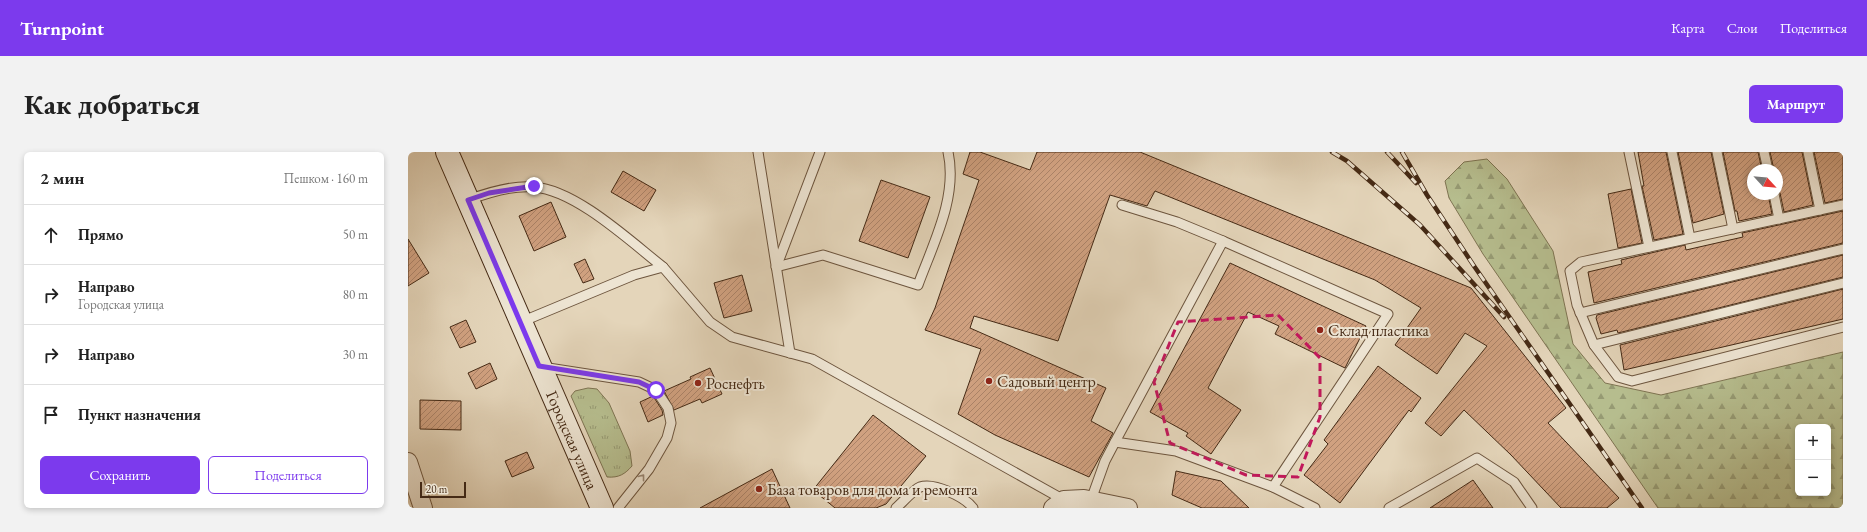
<!DOCTYPE html>
<html lang="ru">
<head>
<meta charset="utf-8">
<style>
	:root { --surface:#fff; --page:#f2f2f2; --text:#222; --muted:#767676; --line:#e0e0e0; --accent:#7c3aed }
	body { margin:0; font-family:"EB Garamond",serif; background:var(--page); color:var(--text) }
	.controls { position:absolute; right:12px; bottom:12px; display:grid; overflow:hidden; border-radius:6px; box-shadow:0 2px 6px #0003 }
	.controls button { width:36px; height:36px; display:grid; place-items:center; padding:0; border:0; border-bottom:1px solid var(--line); background:var(--surface); color:var(--text); font:20px sans-serif }
	.compass { position:absolute; left:1339px; top:12px; width:36px; height:36px; border-radius:50%; background:var(--surface); box-shadow:0 2px 6px #0003; rotate:116deg }
	.scale { position:absolute; left:12px; bottom:10px; width:46px; box-sizing:border-box; padding-left:4px; border:2px solid #452a15; border-top:0; font-size:11px; line-height:14px; white-space:nowrap; color:#452a15; -webkit-text-stroke:3px #ede4d2; paint-order:stroke }
	.stop { position:absolute; width:12px; height:12px; margin:-9px; border:3px solid #7c3aed; border-radius:50%; background:#fff }
	.stop.end { background:#7c3aed; border-color:#fff; box-shadow:0 1px 4px #0008 }
	.list { margin:0; padding:0; list-style:none }
	h2 { display:flex; justify-content:space-between; align-items:center; height:52px; margin:0; padding:0 16px; font-size:17px }
	h2 small { font-size:13px; font-weight:400; color:var(--muted) }
	.list li { display:grid; grid-template-columns:26px 1fr auto; gap:12px; align-items:center; box-sizing:border-box; height:60px; padding:0 16px; border-top:1px solid var(--line) }
	.list b { display:block; font-size:15px; white-space:nowrap }
	.list p { margin:0; font-size:13px; white-space:nowrap; color:var(--muted) }
	.list em { font-size:13px; font-style:normal; color:var(--muted) }
	.actions { display:flex; gap:8px; padding:12px 16px }
	.actions a { flex:1; padding:9px 0; border:1px solid var(--accent); border-radius:6px; text-align:center; font-size:14px; color:var(--accent) }
	.actions .main { background:var(--accent); color:#fff }
	.icon { flex:none; width:22px; height:22px; fill:none; stroke:currentColor; stroke-width:2; stroke-linecap:round; stroke-linejoin:round }
	.map { position:relative; flex:none; width:1435px; height:356px; overflow:hidden; border-radius:6px }
	header { display:flex; align-items:center; gap:24px; box-sizing:border-box; height:56px; padding:0 20px; background:var(--accent); color:#fff }
	header strong { font-size:19px }
	nav { display:flex; gap:22px; margin-inline-start:auto; font-size:14px }
	.intro { display:flex; align-items:center; justify-content:space-between; box-sizing:border-box; height:96px; padding:0 24px }
	h1 { margin:0; font-size:28px }
	.button { padding:10px 18px; border-radius:6px; background:var(--accent); color:#fff; font-size:14px; font-weight:700 }
	main { display:flex; gap:24px; padding:0 24px }
	aside { flex:1; background:var(--surface); border-radius:6px; box-shadow:0 2px 6px #0003 }
	.map>svg:first-child { display:block }
	.grass { fill:url(#grass-tufts); stroke:#7e7452 }
	.forest { fill:url(#forest-firs); stroke:#7e7452; fill-rule:evenodd }
	.building { fill:url(#building-hatch); stroke:#452a15 }
	.lines { fill:none; stroke-linecap:round; stroke-linejoin:round }
	.service-casing { stroke:#6d553e; stroke-width:11 }
	.minor-casing { stroke:#6d553e; stroke-width:20 }
	.secondary-casing { stroke:#452a15; stroke-width:24 }
	.service { stroke:#ede4d2; stroke-width:9 }
	.minor { stroke:#ede4d2; stroke-width:18 }
	.secondary { stroke:#ede4d2; stroke-width:22 }
	.rail-casing { stroke:#452a15; stroke-width:4.5 }
	.rail { stroke:#ede4d2; stroke-width:3; stroke-dasharray:9; stroke-linecap:butt }
	.oneway { stroke:#998774 }
	.route { stroke:#7c3aed; stroke-width:5 }
	.marked { fill:none; stroke:#c2185b; stroke-width:3; stroke-dasharray:8 5; stroke-linejoin:round }
	.poi-dot { fill:#8f2418; stroke:#ede4d2; stroke-width:1.5 }
	.labels { text-anchor:middle; stroke-width:4; stroke-linejoin:round; paint-order:stroke }
	.poi-label { font-size:16px; fill:#452a15; stroke:#ede4d2; text-anchor:start }
	.street-label { font-size:16px; fill:#452a15; stroke:#ede4d2 }
</style>
</head>
<body>
<header>
<strong>Turnpoint</strong>
<nav><a>Карта</a><a>Слои</a><a>Поделиться</a></nav>
</header>
<div class="intro"><h1>Как добраться</h1><a class="button">Маршрут</a></div>
<main>
<aside>
<h2>2 мин<small>Пешком · 160 m</small></h2>
<ul class="list">
<li><svg class="icon" aria-label="ahead" viewBox="0 0 24 24"><path d="M12 20V5M6 11l6-6 6 6"/></svg><div><b>Прямо</b></div><em>50 m</em></li>
<li><svg class="icon" aria-label="right" viewBox="0 0 24 24"><path d="M7 20v-9h11M14 6l5 5-5 5"/></svg><div><b>Направо</b><p>Городская улица</p></div><em>80 m</em></li>
<li><svg class="icon" aria-label="right" viewBox="0 0 24 24"><path d="M7 20v-9h11M14 6l5 5-5 5"/></svg><div><b>Направо</b></div><em>30 m</em></li>
<li><svg class="icon" aria-label="arrive" viewBox="0 0 24 24"><path d="M6 21V4h12l-3 4 3 4H6"/></svg><div><b>Пункт назначения</b></div></li>
</ul>
<div class="actions"><a class="main">Сохранить</a><a>Поделиться</a></div>
</aside>
<div class="map">
<svg width="1435" height="356" viewBox="0 0 1435 356">
	<defs>
		<pattern id="grass-tufts" width="24" height="20" patternUnits="userSpaceOnUse"><rect width="24" height="20" fill="#b6bd8e"/><path d="M3 7l-1-3M5 7V3M7 7l1-3M15 17l-1-3M17 17v-4M19 17l1-3" fill="none" stroke="#969a73"/></pattern>
		<pattern id="forest-firs" width="22" height="20" patternUnits="userSpaceOnUse"><rect width="22" height="20" fill="#b6bd8e"/><path d="M5 1l3.5 6h-7zM16 11l3.5 6h-7z" fill="#969a73"/></pattern>
		<pattern id="building-hatch" width="6" height="6" patternUnits="userSpaceOnUse"><rect width="6" height="6" fill="#d0a180"/><path d="M-1 1l2-2M0 6l6-6M5 7l2-2" fill="none" stroke="#ab8368"/></pattern>
	</defs>
	<rect width="100%" height="100%" fill="#e4d5ba"/>
	<filter id="stains"><feTurbulence type="fractalNoise" baseFrequency=".005" numOctaves="4"/><feColorMatrix values="0 0 0 0 .2 0 0 0 0 .09 0 0 0 0 .02 0 0 0 .5 -.17"/></filter>
	<radialGradient id="worn" r=".72"><stop offset=".6" stop-color="#630" stop-opacity="0"/><stop offset="1" stop-color="#630" stop-opacity=".3"/></radialGradient>
	<path class="grass" d="M180 236 189 237 201 251 222 299 224 314C217 322 211 326 199 325L163 244 167 239Z"/>
	<path class="forest" d="M1079 7 1099 27 1145 99 1165 192 1197 231 1253 243 1435 200V356H1250L1075 102 1041 46 1037 29 1056 10ZM1390 275H1420V341H1390Z"/>
	<g class="building">
		<path d="M562 0H572L622 18 629 0H732L1063 136 1158 256 1140 271 1211 346 1199 356H1153L1103 303 1056 258 1033 284 1017 271 1079 194 1057 181 1029 222 987 193 1013 156 967 128 747 39 739 54 702 43 650 189 566 164 562 176 698 236 683 269 705 281 681 325 587 283 550 262 573 197 517 178 527 156 571 28 555 22Z"/>
		<path d="M1230 0H1258L1275 82 1246 88 1234 34H1236Z"/>
		<path d="M1270 0H1303L1316 62 1285 71Z"/>
		<path d="M1315 0H1350L1354 18H1345V42H1360L1364 62 1331 69 1329 59H1327Z"/>
		<path d="M1362 0H1394L1405 53 1376 60 1372 41 1369 37V18H1366Z"/>
		<path d="M1406 0H1435V47L1417 51Z"/>
		<path d="M215 19 248 38 236 59 203 40Z"/>
		<path d="M473 28 522 45 500 106 451 89Z"/>
		<path d="M1223 37 1234 91 1210 96 1200 42Z"/>
		<path d="M143 50 158 85 126 99 111 64Z"/>
		<path d="M1435 59V91L1186 151 1180 120 1214 112 1213 108 1277 93 1278 98 1335 85 1334 81Z"/>
		<path d="M0 87 21 121 0 134Z"/>
		<path d="M1435 103V125L1210 181 1209 178 1193 182 1188 166 1189 163Z"/>
		<path d="M177 107 186 127 175 131 166 112Z"/>
		<path d="M822 111 958 174 937 216 867 182 871 174 840 160 800 236 833 258 803 302 778 284 780 281 742 260Z"/>
		<path d="M334 123 344 159 316 166 306 131Z"/>
		<path d="M1435 137V167L1216 218 1212 193Z"/>
		<path d="M58 168 68 190 52 196 42 175Z"/>
		<path d="M82 211 89 227 68 237 60 221Z"/>
		<path d="M970 214 1013 246 1003 260 1001 258 932 351 896 323 920 292 916 288Z"/>
		<path d="M302 216 314 242 294 251 292 247 266 258 256 239 283 227 282 225Z"/>
		<path d="M245 244 254 258 255 263 240 270 232 250Z"/>
		<path d="M12 248 53 249V278L12 277Z"/>
		<path d="M465 263 518 304 478 352 468 356H427L405 338Z"/>
		<path d="M119 300 126 316 104 325 97 309Z"/>
		<path d="M364 317 382 356H292Z"/>
		<path d="M768 319 813 329 841 356H794L764 343Z"/>
		<path d="M1065 328 1085 356H1022Z"/>
	</g>
	<g class="lines">
		<g class="service-casing">
			<g id="service">
				<path d="M350 0 382 201"/>
				<path d="M1221 0 1241 95"/>
				<path d="M1264 0 1282 86"/>
				<path d="M1309 0 1325 77"/>
				<path d="M1356 0 1360 18"/>
				<path d="M1400 0 1412 58"/>
				<path d="M1366 42 1371 67"/>
				<path d="M60 48C79 41 107 33 126 35 168 38 223 90 255 115"/>
				<path d="M714 53 769 70 815 89"/>
				<path d="M1435 53 1173 110 1162 119 1169 153 1186 193 1210 225 1224 229 1435 175"/>
				<path d="M369 113 412 0"/>
				<path d="M368 115 415 103 510 133C525 92 550 45 540 0"/>
				<path d="M1172 161 1435 97"/>
				<path d="M113 170 226 123 255 115 302 170 324 185 404 207 656 348"/>
				<path d="M1186 193 1435 131"/>
				<path d="M134 215 231 230 248 238 260 256 263 271 259 286 241 317 210 356"/>
				<path d="M707 290 768 299 865 335 907 356"/>
				<path d="M683 348 697 309 707 290 815 89 980 162 865 335"/>
				<path d="M488 356C494 351 505 338 512 335 526 330 557 345 565 356"/>
				<path d="M981 356 1069 306 1106 330 1124 356"/>
			</g>
		</g>
		<g class="minor-casing">
			<g id="minor">
				<path d="M0 310 15 356"/>
				<path d="M645 356 656 348 676 347 720 356"/>
			</g>
		</g>
		<g class="secondary-casing">
			<g id="secondary">
				<path id="s1" d="M39 0 194 356"/>
			</g>
		</g>
		<use href="#service" class="service"/>
		<use href="#minor" class="minor"/>
		<use href="#secondary" class="secondary"/>
		<g class="rail-casing">
			<g id="rail">
				<path d="M924 0 939 9 1012 73 1096 165"/>
				<path d="M979 0 1008 31"/>
				<path d="M994 0 1019 43 1066 114 1234 356"/>
			</g>
		</g>
		<use href="#rail" class="rail"/>
	</g>
	<defs><path id="oneway-chevron" d="M-2-3.5L2.5 0L-2 3.5" fill="none" stroke-width="1.6" stroke-linecap="round" stroke-linejoin="round"/></defs>
	<use class="oneway" href="#oneway-chevron" transform="translate(234 325) rotate(-52)"/>
	<g class="lines">
		<path class="route" d="M126 34 81 41 60 48 131 214 231 230 248 238"/>
	</g>
	<path class="marked" d="M870 163 912 206V265L890 325 838 323 762 291 746 230 770 170Z"/>
	<g class="poi-dot">
		<circle cx="912" cy="178" r="4"/>
		<circle cx="581" cy="229" r="4"/>
		<circle cx="290" cy="231" r="4"/>
		<circle cx="351" cy="337" r="4"/>
	</g>
	<g class="labels">
		<g class="poi-label">
			<text x="920" y="184">Склад пластика</text>
			<text x="589" y="235">Садовый центр</text>
			<text x="298" y="237">Роснефть</text>
			<text x="359" y="343">База товаров для дома и ремонта</text>
		</g>
		<g class="street-label">
			<text dy="6" stroke="none"><textPath href="#s1" startOffset="314">Городская улица</textPath></text>
		</g>
	</g>
	<rect width="100%" height="100%" filter="url(#stains)"/>
	<rect width="100%" height="100%" fill="url(#worn)"/>
</svg>
<div class="controls">
<button>+</button>
<button>−</button>
</div>
<svg class="compass" viewBox="-18 -18 36 36"><path d="M0-13l5 13h-10z" fill="#e53935"/><path d="M0 13l5-13h-10z" fill="#767676"/></svg>
<div class="scale">20 m</div>
<div class="stop" style="left:248px;top:238px"></div>
<div class="stop end" style="left:126px;top:34px"></div>
</div>
</main>
</body>
</html>
